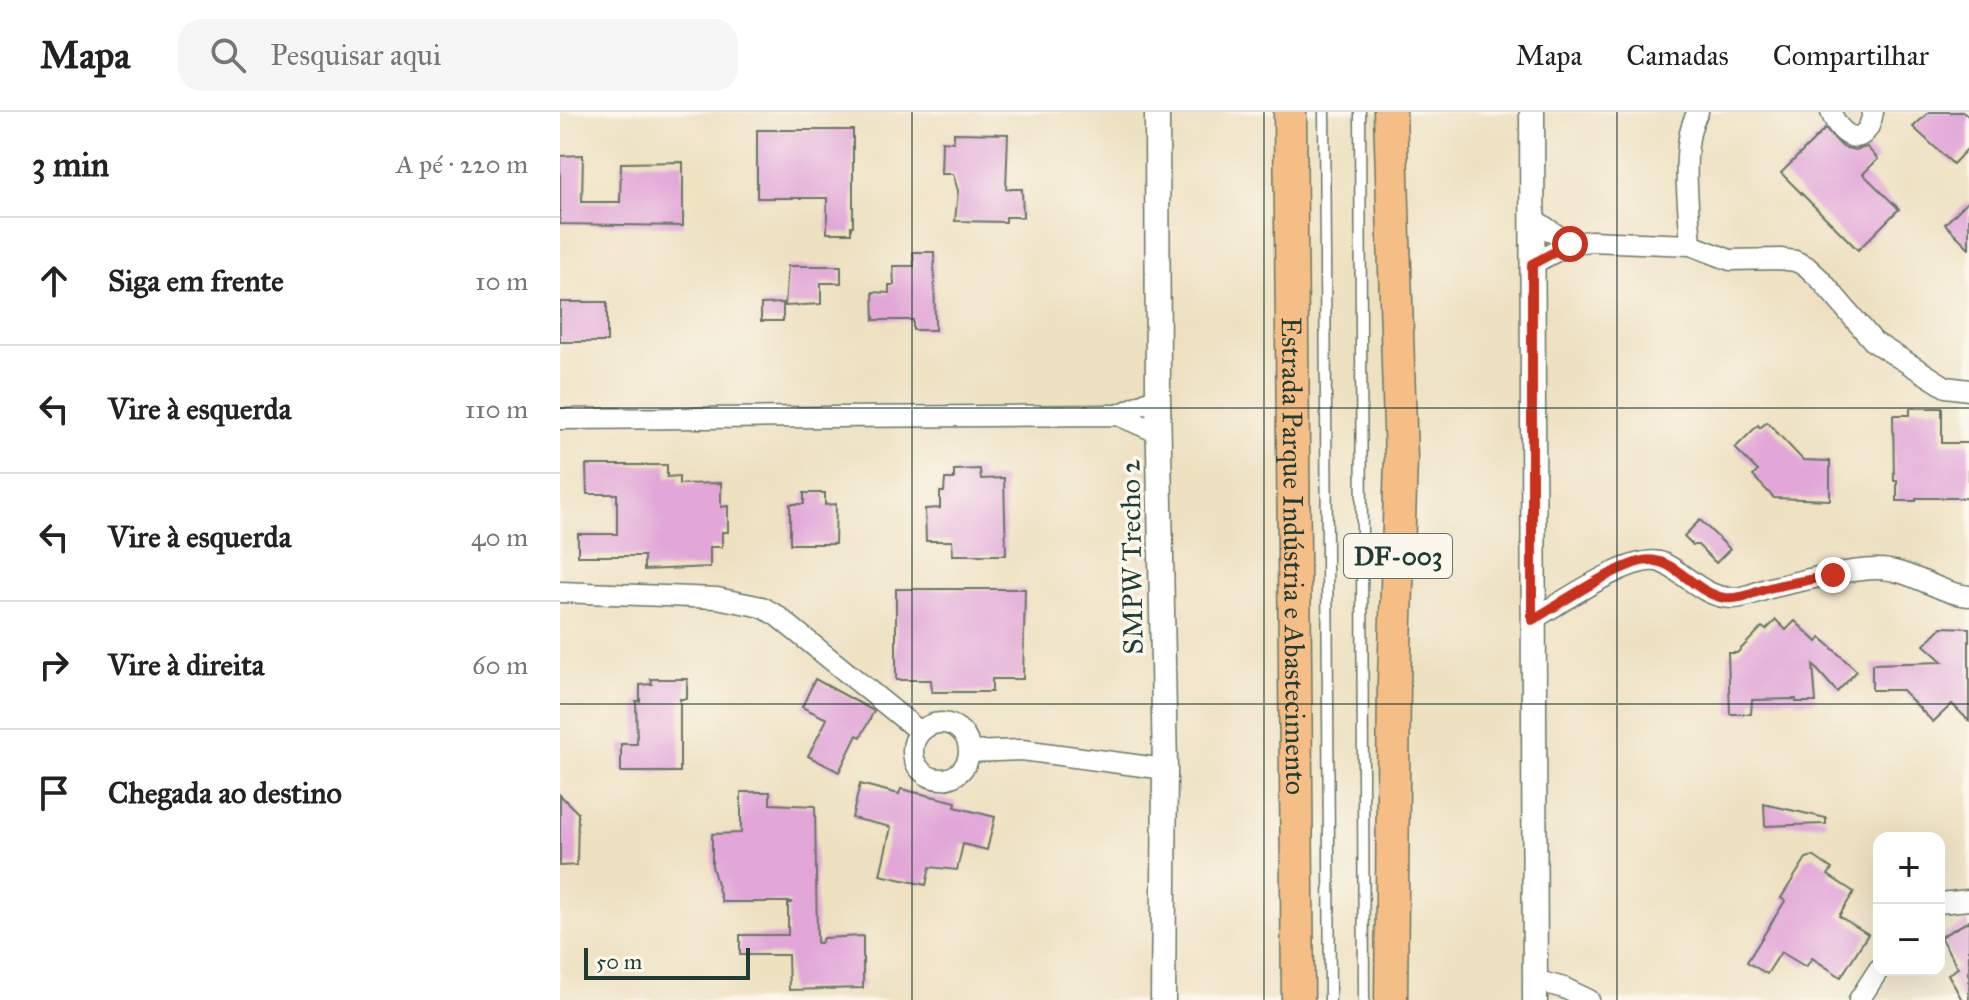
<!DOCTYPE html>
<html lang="pt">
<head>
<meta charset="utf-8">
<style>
	:root { --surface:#fff; --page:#f6f6f6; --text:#222; --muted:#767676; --line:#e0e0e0 }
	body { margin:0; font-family:"IM FELL Great Primer",serif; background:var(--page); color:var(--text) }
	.controls { position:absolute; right:24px; bottom:24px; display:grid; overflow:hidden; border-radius:16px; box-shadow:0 8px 32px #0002 }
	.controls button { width:72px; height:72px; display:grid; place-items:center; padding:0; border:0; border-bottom:2px solid var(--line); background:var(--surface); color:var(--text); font:40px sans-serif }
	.scale { position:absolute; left:24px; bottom:20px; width:166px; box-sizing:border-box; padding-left:8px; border:4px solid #1f3d34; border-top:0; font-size:22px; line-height:28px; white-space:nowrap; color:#1f3d34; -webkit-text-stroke:6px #fbf7ec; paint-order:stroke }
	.stop { position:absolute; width:24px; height:24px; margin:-18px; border:6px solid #c8321e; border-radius:50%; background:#fff }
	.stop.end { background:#c8321e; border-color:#fff; box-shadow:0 2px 8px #0008 }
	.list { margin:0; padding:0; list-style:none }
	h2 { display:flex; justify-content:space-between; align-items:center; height:104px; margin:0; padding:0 32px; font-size:34px }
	h2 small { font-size:26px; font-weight:400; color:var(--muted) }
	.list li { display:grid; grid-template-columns:52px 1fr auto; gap:24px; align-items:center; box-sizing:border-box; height:128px; padding:0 32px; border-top:2px solid var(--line) }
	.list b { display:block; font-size:30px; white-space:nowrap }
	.list em { font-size:26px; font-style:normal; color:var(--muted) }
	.icon { flex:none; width:44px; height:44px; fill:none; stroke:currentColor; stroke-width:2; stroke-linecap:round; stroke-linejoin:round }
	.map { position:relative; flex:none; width:1409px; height:888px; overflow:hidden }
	header { display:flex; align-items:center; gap:48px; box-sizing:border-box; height:112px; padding:0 40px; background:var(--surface); border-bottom:2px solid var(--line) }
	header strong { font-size:38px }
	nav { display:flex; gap:44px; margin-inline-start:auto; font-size:28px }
	.search { width:560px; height:72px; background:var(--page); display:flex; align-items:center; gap:20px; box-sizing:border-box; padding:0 28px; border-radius:24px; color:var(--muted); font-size:30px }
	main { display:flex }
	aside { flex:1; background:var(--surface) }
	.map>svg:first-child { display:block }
	.building { fill:#e2a7d8 }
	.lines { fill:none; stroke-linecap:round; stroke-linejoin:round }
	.service-casing { stroke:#677665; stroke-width:13 }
	.minor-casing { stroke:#677665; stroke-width:23 }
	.tertiary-casing { stroke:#677665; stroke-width:27 }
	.trunk-casing { stroke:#677665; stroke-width:35 }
	.service { stroke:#fff; stroke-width:10 }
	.minor { stroke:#fff; stroke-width:20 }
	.tertiary { stroke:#fff; stroke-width:24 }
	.trunk { stroke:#f6be87; stroke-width:32 }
	.route { stroke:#c8321e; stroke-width:10 }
	.grid { fill:none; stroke:#1f3d34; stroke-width:2; stroke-opacity:0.55 }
	.labels { text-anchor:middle; stroke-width:7; stroke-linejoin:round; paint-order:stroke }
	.shield { fill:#fbf7ec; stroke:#61756b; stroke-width:2 }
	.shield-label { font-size:26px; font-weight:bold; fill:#1f3d34 }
	.street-label { font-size:28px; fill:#1f3d34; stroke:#fbf7ec }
</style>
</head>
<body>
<header>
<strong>Mapa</strong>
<div class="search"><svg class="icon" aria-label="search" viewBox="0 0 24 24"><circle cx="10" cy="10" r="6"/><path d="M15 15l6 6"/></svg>Pesquisar aqui</div>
<nav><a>Mapa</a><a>Camadas</a><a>Compartilhar</a></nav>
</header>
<main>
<aside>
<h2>3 min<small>A pé · 220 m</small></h2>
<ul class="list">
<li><svg class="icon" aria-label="ahead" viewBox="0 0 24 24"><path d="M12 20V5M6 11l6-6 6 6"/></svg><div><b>Siga em frente</b></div><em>10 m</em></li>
<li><svg class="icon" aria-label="left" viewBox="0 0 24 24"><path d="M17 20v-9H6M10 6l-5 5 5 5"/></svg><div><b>Vire à esquerda</b></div><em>110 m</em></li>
<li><svg class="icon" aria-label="left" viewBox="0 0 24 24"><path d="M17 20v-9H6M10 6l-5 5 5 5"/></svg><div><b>Vire à esquerda</b></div><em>40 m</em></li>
<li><svg class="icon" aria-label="right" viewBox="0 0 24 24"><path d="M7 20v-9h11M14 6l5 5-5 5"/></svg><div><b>Vire à direita</b></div><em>60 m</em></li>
<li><svg class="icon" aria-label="arrive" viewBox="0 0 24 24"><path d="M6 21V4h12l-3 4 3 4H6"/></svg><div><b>Chegada ao destino</b></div></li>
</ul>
</aside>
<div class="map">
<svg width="1409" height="888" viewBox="0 0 1409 888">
	<rect width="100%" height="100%" fill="#fbf7ec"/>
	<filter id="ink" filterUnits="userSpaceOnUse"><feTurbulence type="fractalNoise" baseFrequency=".0125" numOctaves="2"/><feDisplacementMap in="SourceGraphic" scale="16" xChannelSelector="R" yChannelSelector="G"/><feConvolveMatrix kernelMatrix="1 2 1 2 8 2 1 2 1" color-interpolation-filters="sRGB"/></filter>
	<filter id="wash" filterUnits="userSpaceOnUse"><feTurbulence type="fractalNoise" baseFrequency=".006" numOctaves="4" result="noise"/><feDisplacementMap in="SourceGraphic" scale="32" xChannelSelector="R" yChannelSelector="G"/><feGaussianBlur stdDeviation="1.8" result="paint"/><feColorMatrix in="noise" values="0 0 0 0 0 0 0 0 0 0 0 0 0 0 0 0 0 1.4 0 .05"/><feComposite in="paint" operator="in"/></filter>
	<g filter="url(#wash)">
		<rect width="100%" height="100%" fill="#eee1c1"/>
		<g id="blocks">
			<g class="building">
				<path d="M1369 0H1404L1409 5V35L1393 52 1353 15Z"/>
				<path d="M1265 17 1283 35 1295 38 1307 35 1318 47 1303 62 1339 97 1298 138 1221 61Z"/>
				<path d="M197 18H293V114H291V121H267V86H197Z"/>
				<path d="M394 21 448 22 446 77H462L463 105H446V110L395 109 398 79 393 62H381L382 29 394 30Z"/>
				<path d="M23 43 22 90H60L61 51 123 50V114L0 112V44Z"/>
				<path d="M1409 88V136L1385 112Z"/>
				<path d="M353 140H374L375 218H353V208H314L313 180 329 181V173H334L333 154H354Z"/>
				<path d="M228 154H281V171H261V192L225 194Z"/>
				<rect x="0" y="190" width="47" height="40"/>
				<path d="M223 191V209H201V192Z"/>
				<path d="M1350 296H1382V331H1409V386H1356V389H1337V369H1334L1333 303H1350Z"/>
				<path d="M1207 310 1243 348 1270 349V388L1214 386 1193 364 1198 359 1175 336 1198 313 1200 316Z"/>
				<path d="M26 353H107V365L119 364V372L161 371V395L168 394V420H162V435H150V455L84 458V444H18V422H57V382H27Z"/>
				<path d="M420 357 421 367 444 366 446 443H393L392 429H366L365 397 380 396V380H384L385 367H394V358Z"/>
				<path d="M244 381H265V393L276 392 275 432H230V392H244Z"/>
				<path d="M1140 408 1170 437 1156 451 1138 433H1133L1124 424Z"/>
				<path d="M336 477H465L463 567H432V580H372L371 568H336Z"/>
				<path d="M1216 508 1226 518 1235 509 1257 530 1261 526 1297 559 1277 580 1253 553 1256 590H1236V587L1192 588 1191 602H1170L1168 541H1177L1202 515 1206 518Z"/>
				<path d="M1382 515 1409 516V609L1392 592 1373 610 1342 578H1312V552L1383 550 1364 533Z"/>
				<path d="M91 567H127V587H120V660H61V632H77L76 589H80V573L92 572Z"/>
				<path d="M255 567 314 599 301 625 297 623 279 660 248 644 267 607 242 595Z"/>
				<path d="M300 672 339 682 341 677 396 690 395 695 435 705 427 738 403 732 397 758 370 755 366 773 320 763 331 715 292 706Z"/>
				<path d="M181 680H210V692L255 694 257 831H261L263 826 303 824V876L229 878 228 843H180V823H228V792L232 790H162L152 754V722L181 721Z"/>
				<path d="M0 683 18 701 17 753 0 754Z"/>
				<path d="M1204 692 1266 706V712L1205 714Z"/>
				<path d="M1253 744 1272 757 1268 763 1294 780 1279 804 1308 822 1281 865 1252 846 1246 855 1221 840 1207 862 1187 850 1225 789 1221 786 1246 746Z"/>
				<path d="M1409 809V888H1402L1388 862 1398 856 1380 825Z"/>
			</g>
		</g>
	</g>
	<g filter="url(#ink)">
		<use href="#blocks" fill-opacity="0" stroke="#677665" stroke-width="2"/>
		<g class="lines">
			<g class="service-casing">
				<g id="service">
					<path d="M764 0 770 888"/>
					<path d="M800 0 804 888"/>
				</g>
			</g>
			<g class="minor-casing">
				<g id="minor">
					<path d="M1271 0C1282 29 1307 37 1313 0"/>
					<path d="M972 106 1010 132"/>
					<path d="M1131 133C1129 98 1119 30 1138 0"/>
					<path d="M972 152 1010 132 1030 129 1131 133 1170 148 1220 147 1235 149 1246 154 1260 167 1314 230 1386 275 1409 278"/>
					<path d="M558 303 598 285"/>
					<path d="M0 307 558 303 599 321"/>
					<path d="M0 480 157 486 202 495 216 503 360 620"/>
					<path d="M972 508C998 493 1075 438 1103 451 1128 463 1144 486 1173 486 1187 486 1200 478 1214 475 1246 468 1283 458 1316 457 1349 456 1377 481 1409 484"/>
					<circle cx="381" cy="639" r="28"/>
					<path d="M410 640 462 638 605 657"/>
					<path d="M1379 791 1409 788"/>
					<path d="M974 868 1004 876 1029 888"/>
					<path d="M1299 888 1319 857"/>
				</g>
			</g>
			<g class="tertiary-casing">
				<g id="tertiary">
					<path d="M597 0 598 285 605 657 603 888"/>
					<path d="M972 0 975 888"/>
				</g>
			</g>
			<g class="trunk-casing">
				<g id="trunk">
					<path id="s1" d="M730 0 738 888"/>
					<path d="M830 0 841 347 834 570 831 888"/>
				</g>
			</g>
			<use href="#service" class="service"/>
			<use href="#minor" class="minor"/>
			<use href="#tertiary" class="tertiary"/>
			<use href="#trunk" class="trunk"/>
		</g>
	</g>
	<g class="lines" filter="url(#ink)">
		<path class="route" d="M1010 132 972 152V508C1000 492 1052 456 1082 449 1113 442 1134 482 1165 486 1182 488 1196 479 1213 475 1233 470 1253 468 1273 463"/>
	</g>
	<path class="grid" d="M352 0V888M704 0V888M1057 0V888M0 296H1409M0 592H1409"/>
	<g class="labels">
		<rect class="shield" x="784" y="422" width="108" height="44" rx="6"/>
		<g class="shield-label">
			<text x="838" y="453">DF-003</text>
		</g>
		<g class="street-label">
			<text dy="10" stroke="none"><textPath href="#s1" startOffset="444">Estrada Parque Indústria e Abastecimento</textPath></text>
			<text transform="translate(571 445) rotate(-91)" y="10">SMPW Trecho 2</text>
		</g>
	</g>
</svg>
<div class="controls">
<button>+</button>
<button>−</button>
</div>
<div class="scale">50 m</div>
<div class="stop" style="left:1010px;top:132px"></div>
<div class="stop end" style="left:1273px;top:463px"></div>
</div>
</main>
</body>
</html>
